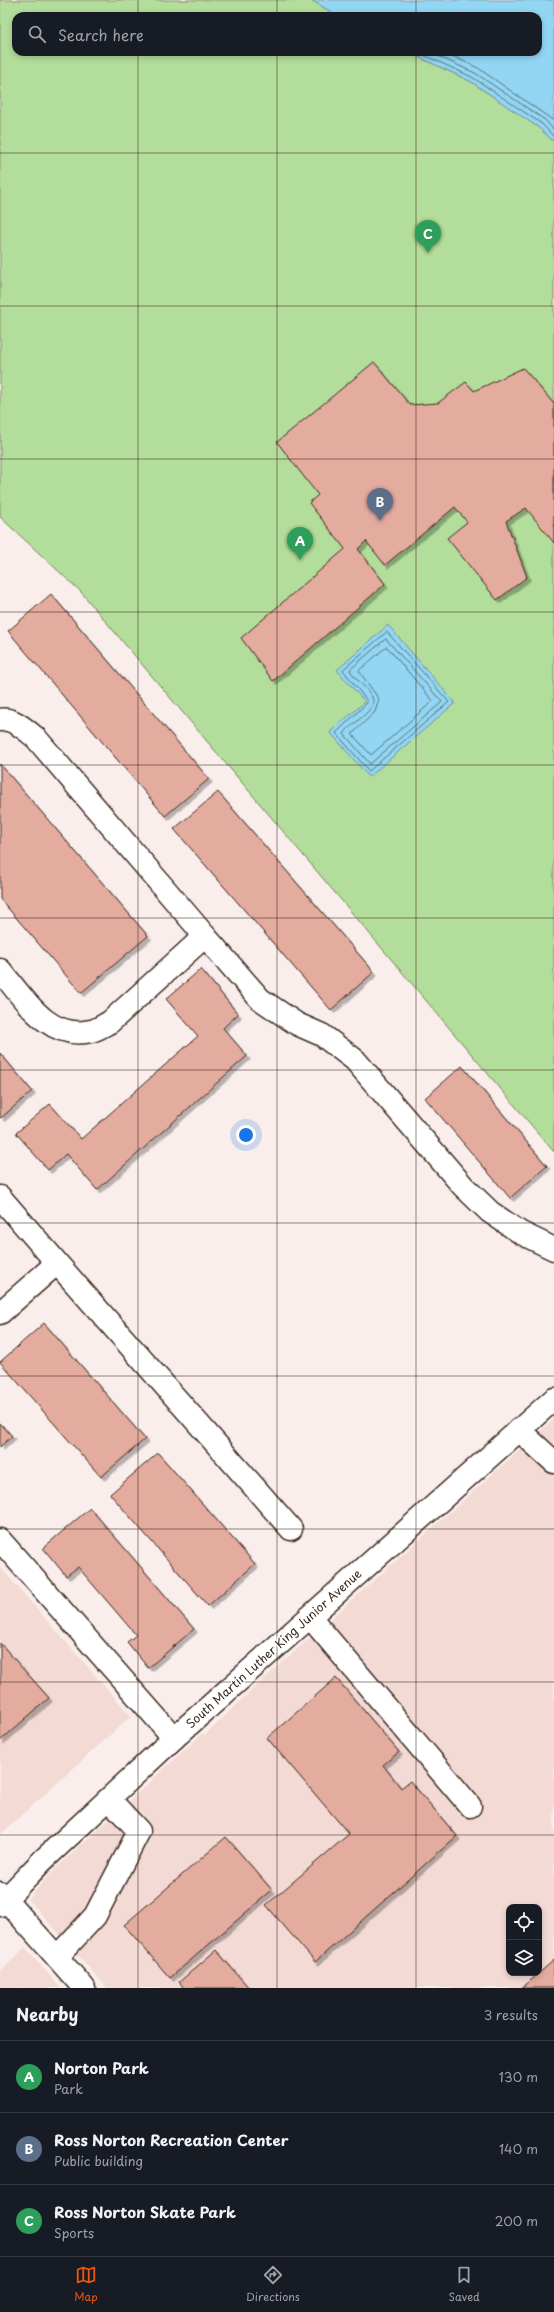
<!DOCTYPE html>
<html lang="en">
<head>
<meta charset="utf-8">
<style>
	:root { --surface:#171b24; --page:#242831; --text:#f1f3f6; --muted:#9ea1a6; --line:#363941; --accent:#ea580c }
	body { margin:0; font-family:"Playpen Sans",sans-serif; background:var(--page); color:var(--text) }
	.controls { position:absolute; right:12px; bottom:12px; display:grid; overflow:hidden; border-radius:8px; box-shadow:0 2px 6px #0003 }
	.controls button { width:36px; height:36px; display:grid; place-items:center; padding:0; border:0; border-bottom:1px solid var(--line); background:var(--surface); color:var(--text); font:20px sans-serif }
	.you { position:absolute; left:246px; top:1135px; width:14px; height:14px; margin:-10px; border:3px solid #fff; border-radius:50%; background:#1a73e8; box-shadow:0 0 0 6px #1a73e833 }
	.badge { display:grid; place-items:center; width:26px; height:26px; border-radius:50%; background:var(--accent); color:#fff; font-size:13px; font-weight:700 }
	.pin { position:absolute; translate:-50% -33px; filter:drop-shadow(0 1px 2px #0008) }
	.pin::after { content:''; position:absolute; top:21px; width:14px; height:12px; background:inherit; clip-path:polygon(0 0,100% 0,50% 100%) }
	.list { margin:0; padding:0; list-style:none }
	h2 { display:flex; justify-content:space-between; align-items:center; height:52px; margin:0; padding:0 16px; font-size:17px }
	h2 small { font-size:13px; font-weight:400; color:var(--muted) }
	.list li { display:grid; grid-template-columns:26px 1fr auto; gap:12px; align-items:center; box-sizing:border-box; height:72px; padding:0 16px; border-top:1px solid var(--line) }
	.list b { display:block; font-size:15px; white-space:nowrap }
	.list p { margin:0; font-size:13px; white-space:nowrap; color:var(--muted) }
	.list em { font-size:13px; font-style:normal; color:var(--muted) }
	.icon { flex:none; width:22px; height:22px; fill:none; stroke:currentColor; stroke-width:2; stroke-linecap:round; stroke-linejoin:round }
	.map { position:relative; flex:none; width:554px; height:1988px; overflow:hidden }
	.search { position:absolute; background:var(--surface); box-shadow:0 2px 6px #0003; left:12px; right:12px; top:12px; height:44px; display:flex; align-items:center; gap:10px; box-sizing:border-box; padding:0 14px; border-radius:12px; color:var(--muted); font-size:15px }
	.sheet { height:268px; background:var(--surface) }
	nav { display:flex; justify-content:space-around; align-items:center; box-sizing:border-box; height:56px; border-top:1px solid var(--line); background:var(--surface); font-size:11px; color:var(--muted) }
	nav a { display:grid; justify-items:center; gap:2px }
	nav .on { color:var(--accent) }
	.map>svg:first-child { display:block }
	.built { fill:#f3dad5; fill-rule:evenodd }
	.green { fill:#b3dd9a; stroke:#77845c }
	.water { fill:#92d6f4; stroke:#6f919e }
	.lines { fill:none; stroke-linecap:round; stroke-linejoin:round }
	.shore { stroke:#5e6f74; stroke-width:1 }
	.building { fill:#e4ab9f; stroke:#3b2a1e; filter:url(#shadow) }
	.minor-casing { stroke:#3b2a1e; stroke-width:25 }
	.minor { stroke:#fff; stroke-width:22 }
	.grid { fill:none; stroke:#3b2a1e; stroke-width:1; stroke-opacity:0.55 }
	.labels { text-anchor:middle; stroke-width:3; stroke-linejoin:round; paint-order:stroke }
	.street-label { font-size:12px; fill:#3b2a1e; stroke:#fff }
</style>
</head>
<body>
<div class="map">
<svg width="554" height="1988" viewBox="0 0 554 1988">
	<defs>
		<filter id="shadow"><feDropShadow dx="3.5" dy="3.5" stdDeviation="0" flood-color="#0004"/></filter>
	</defs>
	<rect width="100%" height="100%" fill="#faeeec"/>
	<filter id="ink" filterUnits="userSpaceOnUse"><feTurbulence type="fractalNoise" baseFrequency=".025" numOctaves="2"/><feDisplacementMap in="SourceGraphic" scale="8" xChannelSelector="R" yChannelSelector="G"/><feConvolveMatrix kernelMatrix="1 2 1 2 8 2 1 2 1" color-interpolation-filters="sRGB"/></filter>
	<g filter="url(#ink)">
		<g class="built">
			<path d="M554 1419V1988H107L28 1899 53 1871 203 1733 205 1735 256 1686ZM509 1907H539V1973H509Z"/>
			<path d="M0 1567 131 1716 0 1835Z"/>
			<path d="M25 1947 44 1969 61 1988H0V1972Z"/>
		</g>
		<path class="green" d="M0 0H311L338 16H16V52H408L470 81 540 128 554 142V1152L80 591 0 517Z"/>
		<g class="water">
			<path d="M311 0H554V142L539 128 470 81 408 52H538V16H338Z"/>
			<path d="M388 625 455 703 369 777 330 732 365 702 337 670Z"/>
		</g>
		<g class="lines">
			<g class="shore">
				<path d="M417 52 472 77 542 124 554 137"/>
				<path d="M429 52 475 73 545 120 554 130"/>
				<path d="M444 52 478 68 554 121"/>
				<path d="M387 632 449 702 369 771 336 733 368 702 343 670Z"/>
				<path d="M386 639 442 702 370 764 344 734C349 724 379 710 372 697 367 687 355 680 350 670Z"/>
				<path d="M387 647 433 701 371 755 352 734 375 712 379 699 359 671Z"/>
			</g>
		</g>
		<g class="building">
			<path d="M374 362 410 405 438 403 466 382 474 391 523 368 554 404V543L526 508 506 521 527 577 497 600 447 538 467 522 455 507 385 565 366 541 358 549 385 584 273 681 241 638 345 549 309 503 318 495 277 442Z"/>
			<path d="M51 594 209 779 165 816 8 631Z"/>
			<path d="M0 764 148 936 81 993 0 899Z"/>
			<path d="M218 792 374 972 331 1010 174 829Z"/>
			<path d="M201 969 238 1014 223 1028 247 1056 97 1190 66 1154 48 1170 16 1133 50 1104 81 1139 198 1036 166 999Z"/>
			<path d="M0 1053 32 1091 1 1118 0 1117Z"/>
			<path d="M462 1066 547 1166 510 1198 425 1098Z"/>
			<path d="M44 1323 145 1439 101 1477 0 1362Z"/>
			<path d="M0 1423 12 1436 0 1447Z"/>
			<path d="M158 1453 255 1564 208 1606 110 1494Z"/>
			<path d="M90 1508 194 1629 148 1668 127 1642 136 1635 78 1567 66 1576 43 1548Z"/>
			<path d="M0 1643 49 1698 0 1741Z"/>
			<path d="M336 1678 399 1752 383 1765 401 1788 410 1781 457 1836 315 1962 266 1905 349 1834 267 1738Z"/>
			<path d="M226 1837 272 1890 170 1978 124 1925Z"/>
			<path d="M216 1950 249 1988H184L179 1982Z"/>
			<path d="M554 1960V1988H522Z"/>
		</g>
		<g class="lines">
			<g class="minor-casing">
				<g id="minor">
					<path d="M0 720C13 717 27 731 36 738L205 936 110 1022C104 1025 97 1030 91 1031 48 1041 24 998 0 970"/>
					<path d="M205 936 260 999 297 1024 322 1035 355 1060 463 1186 490 1212 521 1233 554 1249"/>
					<path d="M0 1197 57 1263"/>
					<path d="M0 1313 57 1263 291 1529"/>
					<path d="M519 1430 554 1462"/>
					<path d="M0 1540 174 1738"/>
					<path d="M310 1617 470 1806"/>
					<path d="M0 1893 84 1988"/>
					<path d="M0 1905 42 1861 174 1738 554 1399"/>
					<path d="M57 1957 95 1916 139 1831 109 1799"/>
				</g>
			</g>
			<use href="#minor" class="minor"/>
		</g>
	</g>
	<path class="grid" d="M138 0V16M277 0V16M416 0V16M138 52V1988M277 52V1988M416 52V1988M0 153H554M0 306H554M0 459H554M0 612H554M0 765H554M0 918H554M0 1070H554M0 1223H554M0 1376H554M0 1529H554M0 1682H554M0 1835H554"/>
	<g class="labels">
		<g class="street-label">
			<text transform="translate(274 1649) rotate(-42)" y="4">South Martin Luther King Junior Avenue</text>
		</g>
	</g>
</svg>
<div class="controls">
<button><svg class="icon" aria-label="locate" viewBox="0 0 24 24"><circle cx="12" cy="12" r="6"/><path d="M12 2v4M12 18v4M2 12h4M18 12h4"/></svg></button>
<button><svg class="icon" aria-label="layers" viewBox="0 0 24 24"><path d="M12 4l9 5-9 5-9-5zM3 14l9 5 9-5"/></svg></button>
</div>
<div class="you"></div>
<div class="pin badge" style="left:300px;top:560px;background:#2e9e5b">A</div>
<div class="pin badge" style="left:380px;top:521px;background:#5c6f8a">B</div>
<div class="pin badge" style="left:428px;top:253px;background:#2e9e5b">C</div>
<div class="search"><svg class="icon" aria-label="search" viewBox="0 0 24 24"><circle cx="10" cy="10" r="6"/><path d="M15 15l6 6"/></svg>Search here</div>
</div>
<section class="sheet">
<h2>Nearby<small>3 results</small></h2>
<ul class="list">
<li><span class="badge" style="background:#2e9e5b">A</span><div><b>Norton Park</b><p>Park</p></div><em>130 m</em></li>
<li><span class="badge" style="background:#5c6f8a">B</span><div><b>Ross Norton Recreation Center</b><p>Public building</p></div><em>140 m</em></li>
<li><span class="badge" style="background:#2e9e5b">C</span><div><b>Ross Norton Skate Park</b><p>Sports</p></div><em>200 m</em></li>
</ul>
</section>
<nav>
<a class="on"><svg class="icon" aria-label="map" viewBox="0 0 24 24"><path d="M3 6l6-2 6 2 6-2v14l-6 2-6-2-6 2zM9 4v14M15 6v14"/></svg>Map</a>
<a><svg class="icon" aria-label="directions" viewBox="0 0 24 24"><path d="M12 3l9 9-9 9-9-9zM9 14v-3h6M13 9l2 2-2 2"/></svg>Directions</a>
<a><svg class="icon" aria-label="saved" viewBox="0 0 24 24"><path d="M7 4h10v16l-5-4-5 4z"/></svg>Saved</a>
</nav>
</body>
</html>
